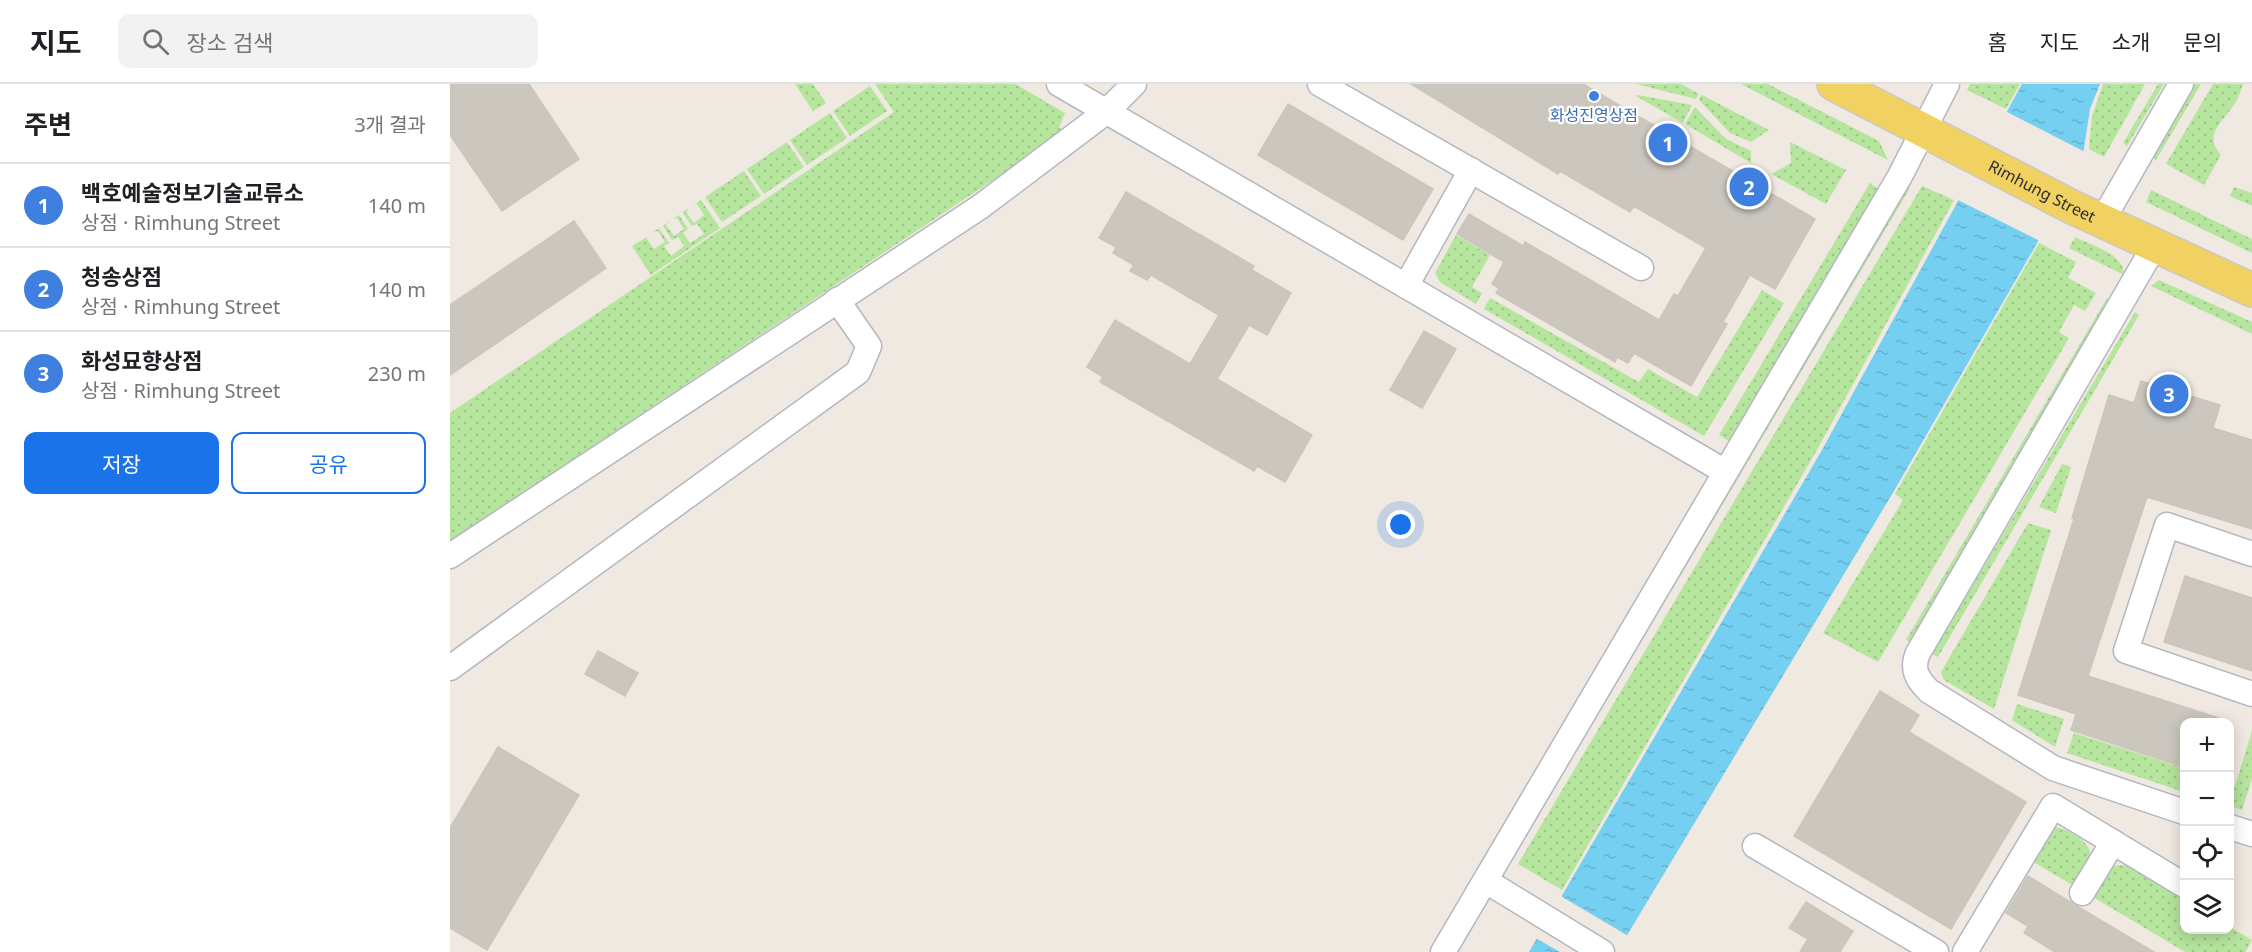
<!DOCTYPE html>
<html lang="ko">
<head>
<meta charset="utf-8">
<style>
	:root { --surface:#fff; --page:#f2f2f2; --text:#202124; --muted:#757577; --line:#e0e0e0; --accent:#1a73e8 }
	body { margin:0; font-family:"Noto Sans","Noto Sans KR",sans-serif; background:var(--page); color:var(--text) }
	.controls { position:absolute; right:18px; bottom:18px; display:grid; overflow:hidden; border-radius:12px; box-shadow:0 3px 15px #0003 }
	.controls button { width:54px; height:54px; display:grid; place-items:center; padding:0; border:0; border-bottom:2px solid var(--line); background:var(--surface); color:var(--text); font:30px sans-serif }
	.you { position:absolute; left:951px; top:441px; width:21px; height:21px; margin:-15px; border:4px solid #fff; border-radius:50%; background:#1a73e8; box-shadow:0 0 0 9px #1a73e833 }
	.badge { display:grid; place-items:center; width:39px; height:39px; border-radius:50%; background:var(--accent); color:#fff; font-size:20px; font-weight:700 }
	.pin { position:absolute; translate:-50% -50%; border:3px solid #fff; box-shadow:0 2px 6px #0006 }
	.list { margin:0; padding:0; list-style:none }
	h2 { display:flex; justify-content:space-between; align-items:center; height:78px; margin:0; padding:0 24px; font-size:26px }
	h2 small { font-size:20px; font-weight:400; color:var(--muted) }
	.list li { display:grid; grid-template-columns:39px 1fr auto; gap:18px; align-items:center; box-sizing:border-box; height:84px; padding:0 24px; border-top:2px solid var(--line) }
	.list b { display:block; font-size:22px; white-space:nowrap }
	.list p { margin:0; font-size:20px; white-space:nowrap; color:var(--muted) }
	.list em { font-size:20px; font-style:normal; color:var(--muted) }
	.actions { display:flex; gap:12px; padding:18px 24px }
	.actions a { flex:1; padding:14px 0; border:2px solid var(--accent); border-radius:12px; text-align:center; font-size:21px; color:var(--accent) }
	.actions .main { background:var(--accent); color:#fff }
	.icon { flex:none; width:33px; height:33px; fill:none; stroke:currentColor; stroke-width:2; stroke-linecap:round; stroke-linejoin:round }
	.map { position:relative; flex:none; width:1802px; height:868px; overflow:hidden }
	header { display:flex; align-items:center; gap:36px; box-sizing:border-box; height:84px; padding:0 30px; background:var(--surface); border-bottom:2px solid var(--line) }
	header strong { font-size:28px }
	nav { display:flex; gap:33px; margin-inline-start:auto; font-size:21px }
	.search { width:420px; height:54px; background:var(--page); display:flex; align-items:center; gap:15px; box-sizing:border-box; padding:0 21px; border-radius:12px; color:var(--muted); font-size:22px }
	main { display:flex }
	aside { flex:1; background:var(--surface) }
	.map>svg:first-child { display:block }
	.grass { fill:url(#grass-dots) }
	.water { fill:url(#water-ripples) }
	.pier { fill:#efe9e1 }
	.building { fill:#cbc7bf; stroke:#cbc5ba; stroke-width:1.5 }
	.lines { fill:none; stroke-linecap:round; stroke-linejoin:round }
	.street-casing { stroke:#b4b7c1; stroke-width:27 }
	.primary-casing { stroke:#c9c9c9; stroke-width:36 }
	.street { stroke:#fff; stroke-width:24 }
	.primary { stroke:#f2d163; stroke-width:33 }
	.shop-dot { fill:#3f7fe0; stroke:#fff; stroke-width:2 }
	.labels { text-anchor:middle; stroke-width:4.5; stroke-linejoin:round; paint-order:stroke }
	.shop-label { font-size:16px; fill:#366cbe; stroke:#fff }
	.street-label { font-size:16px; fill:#2e2e2e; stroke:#fff }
</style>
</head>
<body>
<header>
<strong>지도</strong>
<div class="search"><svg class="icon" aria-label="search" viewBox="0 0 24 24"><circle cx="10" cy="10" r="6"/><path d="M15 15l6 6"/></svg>장소 검색</div>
<nav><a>홈</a><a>지도</a><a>소개</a><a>문의</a></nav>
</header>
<main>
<aside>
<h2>주변<small>3개 결과</small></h2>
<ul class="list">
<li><span class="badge" style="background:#3f7fe0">1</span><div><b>백호예술정보기술교류소</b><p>상점 · Rimhung Street</p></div><em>140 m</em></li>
<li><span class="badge" style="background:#3f7fe0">2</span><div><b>청송상점</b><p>상점 · Rimhung Street</p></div><em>140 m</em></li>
<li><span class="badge" style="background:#3f7fe0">3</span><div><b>화성묘향상점</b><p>상점 · Rimhung Street</p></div><em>230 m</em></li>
</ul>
<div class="actions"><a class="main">저장</a><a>공유</a></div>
</aside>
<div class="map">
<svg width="1802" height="868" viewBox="0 0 1802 868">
	<defs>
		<pattern id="grass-dots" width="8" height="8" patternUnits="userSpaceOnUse" patternTransform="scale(1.5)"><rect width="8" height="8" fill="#b6e59e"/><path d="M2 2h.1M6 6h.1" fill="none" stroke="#9dc588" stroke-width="1.8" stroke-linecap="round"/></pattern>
		<pattern id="water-ripples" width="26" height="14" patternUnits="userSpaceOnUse" patternTransform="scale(1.5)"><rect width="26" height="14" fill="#75cff0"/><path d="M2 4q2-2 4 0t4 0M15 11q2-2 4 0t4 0" fill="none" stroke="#66b2ce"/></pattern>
	</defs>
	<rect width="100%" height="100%" fill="#efe9e1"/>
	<g class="grass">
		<path d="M345 0H363L376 19 363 27Z"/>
		<path d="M425 0H565L615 29 609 44 617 47 0 457V329L444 28Z"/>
		<path d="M1186 0H1231L1249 10 1246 15Z"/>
		<path d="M1291 0H1318L1429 57 1438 76Z"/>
		<path d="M1520 0H1570L1556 25 1517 6Z"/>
		<path d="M1653 0H1695L1654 73 1639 65 1642 32Z"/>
		<path d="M1708 0H1714L1677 62 1673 59Z"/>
		<path d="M1744 0H1751L1706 76 1701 73Z"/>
		<path d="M1763 0H1793C1790 8 1788 16 1783 22 1772 39 1753 50 1771 71L1754 101 1716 80Z"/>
		<path d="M420 2 437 27 400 52 383 27Z"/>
		<path d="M1188 11 1242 21 1233 39 1186 12Z"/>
		<path d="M1251 11H1252L1319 46 1301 58 1280 49 1249 16Z"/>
		<path d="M1245 23 1276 55 1301 67V79L1235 40Z"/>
		<path d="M380 29 397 54 357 81 340 56Z"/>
		<path d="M337 58 354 83 314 110 297 85Z"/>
		<path d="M1340 58 1396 86 1376 120 1321 90 1341 79Z"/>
		<path d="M294 87 311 112 272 138 255 113Z"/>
		<path d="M1420 99 1430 106 1279 357 1269 351Z"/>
		<path d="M1456 102 1460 104 1062 776 1058 773Z"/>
		<path d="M1472 102 1504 116 1368 364 1112 806 1068 780Z"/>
		<path d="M1784 103 1802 109V122L1780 112Z"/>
		<path d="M1701 106 1802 155V169L1696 118Z"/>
		<path d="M251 116 270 144 201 191 182 162 200 151 196 154 204 165 215 158 208 147 203 148 209 144 219 159 214 162 221 172 234 162 228 153 222 156 213 142 219 137 216 141 224 152 234 145 227 134 223 135 229 131 238 145 233 149 240 159 254 150 247 140 242 142 232 128 239 124 236 128 244 139 254 131 247 120 243 122Z"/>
		<path d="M1006 151 1040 171 1022 203 1032 209 1026 220 990 198 985 189Z"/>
		<path d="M1625 153C1640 161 1675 170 1674 191L1619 164Z"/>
		<path d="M1589 159 1626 178 1618 194 1646 209 1635 227 1624 221 1609 248 1619 254 1428 578 1373 549 1453 416 1445 410Z"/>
		<path d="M1709 196 1802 238V250L1701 202Z"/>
		<path d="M1312 206 1334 219 1254 352 1034 225 1040 214 1189 298 1198 285 1247 313Z"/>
		<path d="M1657 214 1661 217 1460 558 1456 556Z"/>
		<path d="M1685 228 1689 231 1488 573 1482 570Z"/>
		<path d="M1612 380 1621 383 1606 429 1589 423Z"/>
		<path d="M1578 439 1601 446 1544 625 1494 596 1491 588Z"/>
		<path d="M1567 620 1614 635 1605 663 1562 636Z"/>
		<path d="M1802 647V695L1792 726 1780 722V718Z"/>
		<path d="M1624 649 1734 684V708L1617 669Z"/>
		<path d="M1604 743C1613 744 1619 747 1626 752 1652 768 1636 781 1624 802L1580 776Z"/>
		<path d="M1667 781H1676L1734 816V846H1780V843L1802 856 1795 868H1735L1643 813 1660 784Z"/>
	</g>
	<path class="water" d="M1572 0H1650L1640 25 1633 71 1586 161 1444 407 1167 868H1079L1372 366Z"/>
	<g class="pier">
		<path d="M1553 26 1637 69 1592 158 1504 114Z"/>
		<path d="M1109 811 1180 853 1171 868H1110L1084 853Z"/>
	</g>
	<g class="building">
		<path d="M0 0H79L129 75 52 127 0 51Z"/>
		<path d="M961 0H1133L1365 135 1325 205 1300 191 1273 238 1277 240 1241 302 1184 269 1178 279 1167 273 1165 278 1046 209 1049 204 1042 200 1054 178 1007 150 1019 130 1073 162 1075 158 1209 236 1224 210 1228 212 1256 164 1184 122 1180 128 1110 87 1108 90Z"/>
		<path d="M838 20 983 105 953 156 808 71Z"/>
		<path d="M676 108 804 182 802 186 841 209 817 251 799 241 767 295 862 351 835 398 807 382 804 387 650 298 653 293 637 283 665 236 740 280 769 231 701 191 697 196 680 187 684 181 663 169 666 163 649 154Z"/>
		<path d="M124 137 156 184 0 291V221Z"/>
		<path d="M974 247 1006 265 972 324 940 306Z"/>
		<path d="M1691 297 1770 321 1763 344 1802 356V445L1697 413 1638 592 1772 635V639H1734V683L1621 646 1626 630 1568 611 1624 435 1622 434 1659 311 1684 319Z"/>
		<path d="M1735 492 1802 514V587L1714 558Z"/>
		<path d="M148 567 188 589 175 612 135 590Z"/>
		<path d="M1430 607 1469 631 1459 648 1576 718 1501 845 1344 752Z"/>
		<path d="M48 663 129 711 37 866 0 844V744Z"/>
		<path d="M1578 792 1625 821 1704 868H1605L1574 849 1578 842 1556 829Z"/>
		<path d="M1356 818 1403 847 1390 868H1350L1358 855 1339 844Z"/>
	</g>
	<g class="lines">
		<g class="street-casing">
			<g id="street">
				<path d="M609 0 1274 387"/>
				<path d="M870 0 1191 184"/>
				<path d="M1652 137 1731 0"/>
				<path d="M1705 161 1468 569C1461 585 1467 595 1479 607L1603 684 1734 728"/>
				<path d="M956 202 1021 86"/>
				<path d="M1802 470 1717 441 1676 567 1802 610"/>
				<path d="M0 472 530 123 656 28 684 0"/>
				<path d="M0 584 408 288 419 262 387 216"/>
				<path d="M1780 743 1802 750"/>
				<path d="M1305 762 1486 868"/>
				<path d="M1036 797 1152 868"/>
				<path d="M1632 809 1663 758"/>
				<path d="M993 868 1450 92 1497 0"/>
				<path d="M1515 868 1603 722 1734 801"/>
			</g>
		</g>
		<g class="primary-casing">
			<g id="primary">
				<path id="s1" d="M1384 0 1622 123 1802 206"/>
			</g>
		</g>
		<use href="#street" class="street"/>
		<use href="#primary" class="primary"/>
	</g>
	<circle class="shop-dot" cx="1144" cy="12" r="6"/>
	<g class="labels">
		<g class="shop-label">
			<text x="1144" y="37">화성진영상점</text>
		</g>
		<g class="street-label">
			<text dy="6" stroke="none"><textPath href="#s1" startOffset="234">Rimhung Street</textPath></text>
		</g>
	</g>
</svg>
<div class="controls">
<button>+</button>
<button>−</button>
<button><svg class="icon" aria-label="locate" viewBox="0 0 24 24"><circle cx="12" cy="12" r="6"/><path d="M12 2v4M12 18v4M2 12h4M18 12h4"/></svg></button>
<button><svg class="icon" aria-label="layers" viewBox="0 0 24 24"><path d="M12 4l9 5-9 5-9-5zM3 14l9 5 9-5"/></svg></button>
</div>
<div class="you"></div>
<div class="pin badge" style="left:1218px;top:59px;background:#3f7fe0">1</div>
<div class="pin badge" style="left:1299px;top:103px;background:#3f7fe0">2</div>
<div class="pin badge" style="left:1719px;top:310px;background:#3f7fe0">3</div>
</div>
</main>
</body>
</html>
